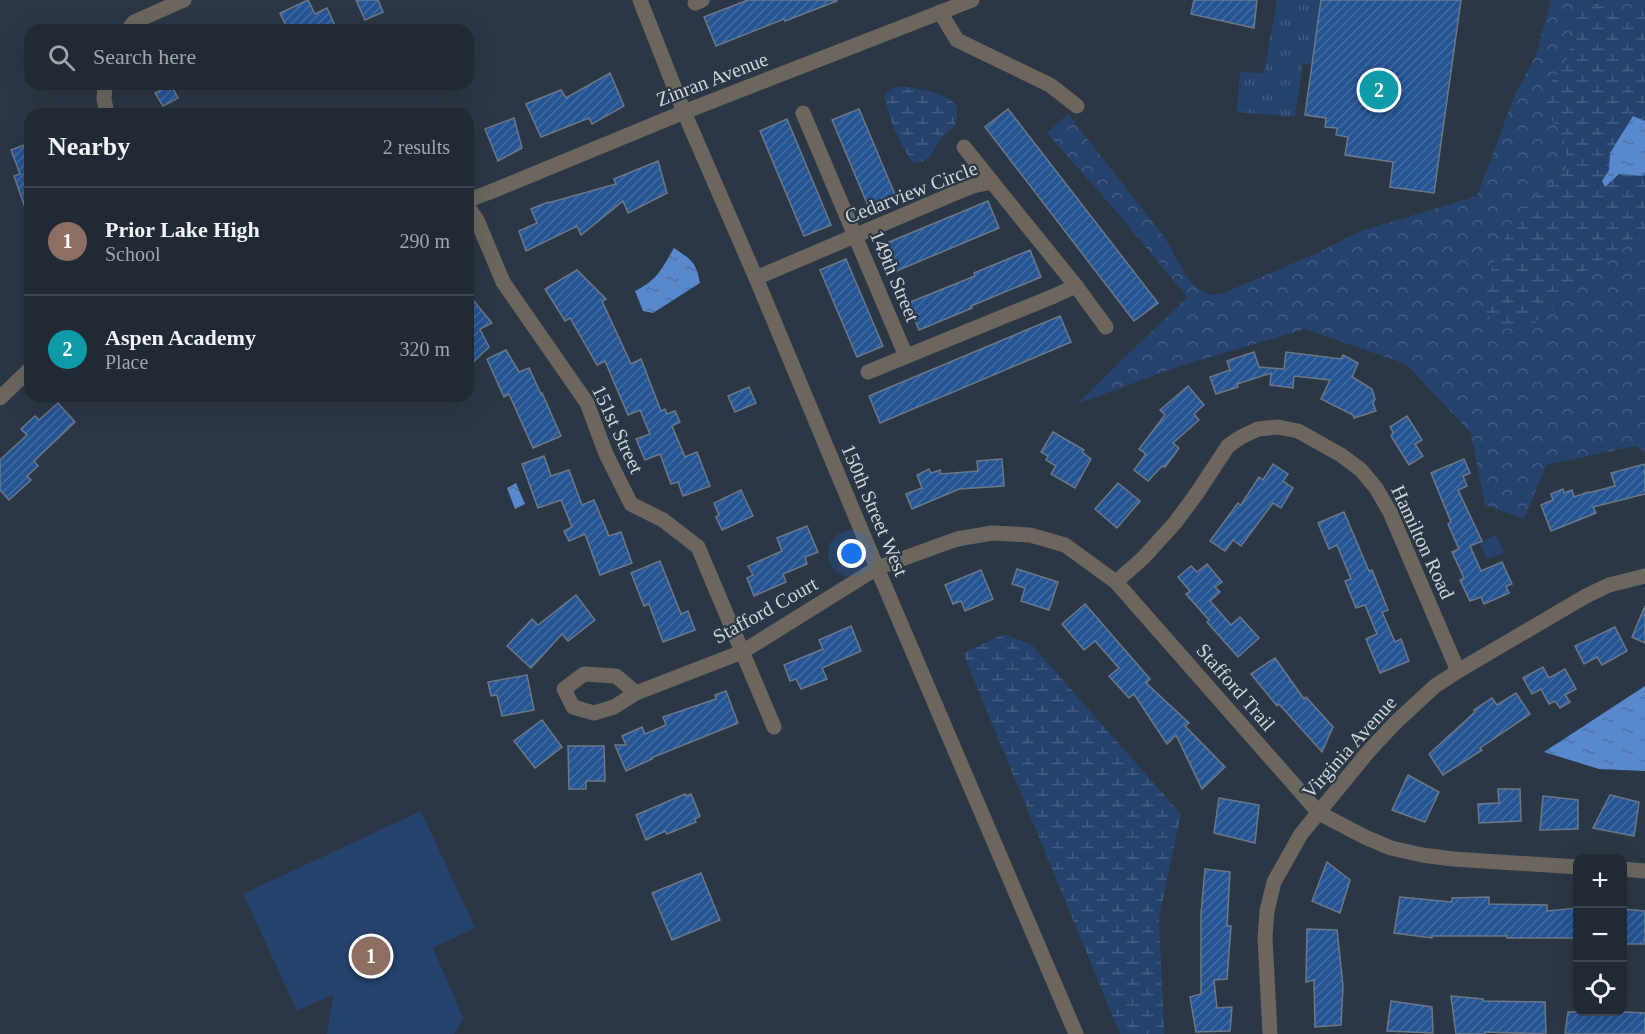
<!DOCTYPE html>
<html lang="en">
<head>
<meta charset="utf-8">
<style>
	:root { --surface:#212934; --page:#29313c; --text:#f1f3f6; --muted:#a2a6ac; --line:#3e454f; --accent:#8abfa5 }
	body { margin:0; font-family:Georgia,serif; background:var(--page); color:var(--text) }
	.controls { position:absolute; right:18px; bottom:18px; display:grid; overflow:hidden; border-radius:12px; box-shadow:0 6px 24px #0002 }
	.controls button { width:54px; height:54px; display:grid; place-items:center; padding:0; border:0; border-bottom:2px solid var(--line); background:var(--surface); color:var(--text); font:30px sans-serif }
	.you { position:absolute; left:852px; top:554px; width:21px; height:21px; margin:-15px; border:4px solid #fff; border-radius:50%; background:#1a73e8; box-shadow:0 0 0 9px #1a73e833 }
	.badge { display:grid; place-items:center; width:39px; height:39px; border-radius:50%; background:var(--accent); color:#fff; font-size:20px; font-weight:700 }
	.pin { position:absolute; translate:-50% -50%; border:3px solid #fff; box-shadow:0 2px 6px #0006 }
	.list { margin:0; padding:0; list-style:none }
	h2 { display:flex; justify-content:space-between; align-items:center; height:78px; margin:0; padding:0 24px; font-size:26px }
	h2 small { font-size:20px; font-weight:400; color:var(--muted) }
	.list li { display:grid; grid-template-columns:39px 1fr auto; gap:18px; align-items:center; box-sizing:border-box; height:108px; padding:0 24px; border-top:2px solid var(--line) }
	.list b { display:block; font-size:22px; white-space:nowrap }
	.list p { margin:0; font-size:20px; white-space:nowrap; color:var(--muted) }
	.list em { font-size:20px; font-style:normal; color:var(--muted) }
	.icon { flex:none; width:33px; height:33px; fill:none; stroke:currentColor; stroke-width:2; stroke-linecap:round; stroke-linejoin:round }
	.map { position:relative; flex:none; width:1645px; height:1034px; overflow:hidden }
	.search { position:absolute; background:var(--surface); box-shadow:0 6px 24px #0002; left:24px; top:24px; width:450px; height:66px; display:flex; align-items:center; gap:15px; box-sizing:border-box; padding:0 21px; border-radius:18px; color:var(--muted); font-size:22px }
	.panel { position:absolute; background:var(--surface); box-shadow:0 6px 24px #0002; left:24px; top:108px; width:450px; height:294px; border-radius:18px }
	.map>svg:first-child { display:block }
	.grass { fill:#26436d }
	.forest { fill:url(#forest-crowns) }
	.wetland { fill:url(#wetland-marsh) }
	.park { fill:url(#park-tufts) }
	.water { fill:url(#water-ripples) }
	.building { fill:url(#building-hatch); stroke:#6c7889; stroke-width:1.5 }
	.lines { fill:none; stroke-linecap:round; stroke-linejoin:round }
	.minor { stroke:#6c665f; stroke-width:15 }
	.labels { text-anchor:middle; stroke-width:4.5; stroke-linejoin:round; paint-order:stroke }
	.street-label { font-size:20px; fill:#ced5de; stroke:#2c3745 }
</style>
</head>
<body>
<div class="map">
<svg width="1645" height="1034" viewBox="0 0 1645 1034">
	<defs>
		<pattern id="forest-crowns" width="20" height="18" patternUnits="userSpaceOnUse" patternTransform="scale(1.5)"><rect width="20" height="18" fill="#26436d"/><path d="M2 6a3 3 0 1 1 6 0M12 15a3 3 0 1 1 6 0" fill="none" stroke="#445d81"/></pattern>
		<pattern id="wetland-marsh" width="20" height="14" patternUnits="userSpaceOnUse" patternTransform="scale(1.5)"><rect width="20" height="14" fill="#26436d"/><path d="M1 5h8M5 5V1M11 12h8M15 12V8" fill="none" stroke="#445d81"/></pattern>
		<pattern id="park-tufts" width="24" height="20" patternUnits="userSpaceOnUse" patternTransform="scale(1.5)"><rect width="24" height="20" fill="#26436d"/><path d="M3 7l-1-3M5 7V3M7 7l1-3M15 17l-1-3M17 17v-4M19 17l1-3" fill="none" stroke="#445d81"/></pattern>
		<pattern id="water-ripples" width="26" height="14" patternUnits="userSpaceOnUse" patternTransform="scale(1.5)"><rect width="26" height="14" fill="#5889cd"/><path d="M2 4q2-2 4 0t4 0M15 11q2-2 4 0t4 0" fill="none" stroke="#5073a4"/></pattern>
		<pattern id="building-hatch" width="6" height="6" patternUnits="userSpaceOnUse" patternTransform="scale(1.5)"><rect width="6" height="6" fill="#255493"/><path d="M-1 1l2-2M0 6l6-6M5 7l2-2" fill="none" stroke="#436ca2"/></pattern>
	</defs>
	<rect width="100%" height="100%" fill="#2c3745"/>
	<g class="grass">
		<path d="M1496 535 1504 553 1487 559 1480 542Z"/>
		<path d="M421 811 475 928 433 948 463 1018 455 1033 454 1034H327L333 995 297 1011 243 894Z"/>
	</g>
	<path class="forest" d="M1551 0H1645V451L1635 446 1546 465 1524 519 1485 505 1471 433 1406 364 1305 329 1177 367 1077 404 1187 297 1116 211 1047 133 1068 114 1165 238 1184 273 1194 285 1206 294 1215 295 1224 293 1315 254 1358 232 1477 196 1515 95 1536 55Z"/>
	<g class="wetland">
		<path d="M1599 4 1624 11 1645 9V121L1633 116 1611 153 1609 170 1603 181 1605 187 1619 174 1642 176 1645 174V237L1632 239 1589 269 1562 299 1530 327 1502 329 1485 312C1487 299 1487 284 1491 271 1503 228 1533 197 1566 168 1567 136 1563 132 1541 108L1543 92 1566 62 1574 36 1577 13Z"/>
		<path d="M902 86C922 90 941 91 957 105V116L955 126 942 137 928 159 921 162 913 163C897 139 891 123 884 96L891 89Z"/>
		<path d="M1004 634 1031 644 1181 814 1159 917 1164 1034H1120L963 653Z"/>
	</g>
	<path class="park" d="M1277 0H1321L1312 65 1303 64 1295 117 1237 112 1240 72 1264 73Z"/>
	<g class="water">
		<path d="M1633 116 1645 121V174L1642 176 1619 174 1605 187 1602 181 1609 170 1610 153Z"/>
		<path d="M674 248C691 260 696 261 700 283L653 313 643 311 635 291C658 280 662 268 674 248Z"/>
		<path d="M516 483 525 504 515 509 507 488Z"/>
		<path d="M1645 686V771L1599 769 1544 752Z"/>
	</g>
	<g class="building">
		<path d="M308 0 315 14 327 8 337 30H288L280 13Z"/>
		<path d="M356 0H378L383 12 365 20Z"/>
		<path d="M748 0H837V1L785 21 784 19 716 46 704 17Z"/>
		<path d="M1194 0H1257L1254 28 1191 14Z"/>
		<path d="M1321 0H1461L1434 193 1390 187 1393 162 1345 155 1348 137 1336 135 1337 128 1325 127 1326 118 1305 115Z"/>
		<path d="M610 73 624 106 592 124 589 118 541 137 526 104 561 90 566 98Z"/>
		<path d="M171 85 178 98 163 106 155 93Z"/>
		<path d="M859 109 896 197 869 208 832 120Z"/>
		<path d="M1008 109 1158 303 1134 321 985 127Z"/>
		<path d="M514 118 522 148 498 161 485 129Z"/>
		<path d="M787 119 831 225 804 236 760 131Z"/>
		<path d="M30 143V216H28L14 176 20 174 11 150Z"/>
		<path d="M658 161 667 193 628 213 623 201 581 235 577 226 526 251 519 231 537 223 531 209 548 202V203L616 184 614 179Z"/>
		<path d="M988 201 999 228 894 272 882 245Z"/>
		<path d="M1030 250 1041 277 971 306 972 308 919 330 908 303 975 276 974 273Z"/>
		<path d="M846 259 883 346 857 357 820 270Z"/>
		<path d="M577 270 606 299 602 301 631 364 641 359 661 411 665 409 667 414 675 411 680 422 672 426 685 457 697 452 710 486 683 496 678 482 671 484 660 454 645 460 636 439 650 434 640 410 628 415 605 361 597 365 570 318 565 321 545 289Z"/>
		<path d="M468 294 492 323 480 329 489 347 468 367Z"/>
		<path d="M1060 316 1071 342 880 423 869 396Z"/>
		<path d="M506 350 519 372 529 368 541 394 542 393 561 436 533 448 509 394 504 397 487 359Z"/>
		<path d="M1254 352 1259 367 1284 369 1286 352 1341 359 1343 355 1358 363 1352 377 1372 389 1375 399 1373 403 1376 411 1354 418 1353 415 1321 399 1330 380 1294 376 1293 388 1270 385 1271 373 1237 384 1238 387 1216 394 1210 377 1230 370 1227 361Z"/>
		<path d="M1188 386 1204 405 1194 414 1199 420 1173 443 1179 448 1165 467 1162 466 1148 481 1134 470 1146 454 1139 449 1165 415 1160 410Z"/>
		<path d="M749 387 756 403 735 412 728 396Z"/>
		<path d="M58 403 75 422 34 461 38 466 27 476 31 480 9 500 0 490V460L27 435 21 429 35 416 39 420Z"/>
		<path d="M1407 416 1422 440 1415 444 1423 456 1409 465 1391 436 1393 432 1390 427Z"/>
		<path d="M1053 432 1084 450 1082 452 1091 459 1075 488 1051 474 1056 466 1046 460 1048 456 1041 452Z"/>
		<path d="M544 456 551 476 569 470 582 505 594 500 609 536 621 532 632 563 600 575 585 534 569 541 564 531 572 527 561 500 538 508 522 464Z"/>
		<path d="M1002 459 1004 486 959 489 912 509 906 494 922 488 917 475 929 469 931 473 940 470 941 474 978 471 977 461Z"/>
		<path d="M1464 459 1470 473 1463 476 1467 486 1458 490 1482 541 1470 546 1481 571 1502 562 1512 584 1506 586 1509 593 1484 604 1481 597 1470 601 1460 580 1464 578 1452 552 1459 549 1448 524 1451 522 1431 473Z"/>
		<path d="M1273 464 1288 474 1283 481 1293 488 1281 508 1273 503 1241 546 1233 540 1225 551 1210 541 1238 503 1241 505 1259 477 1263 480Z"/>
		<path d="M1645 464V494L1593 507 1596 513 1551 531 1541 505 1553 500 1551 494 1563 489 1564 493 1572 490 1574 497 1588 492V493L1615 486 1611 473Z"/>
		<path d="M1118 483 1140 501 1117 528 1095 509Z"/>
		<path d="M741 490 753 516 722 530 716 517 719 515 714 503Z"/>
		<path d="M1344 512 1369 571 1372 570 1388 610 1382 612 1395 642 1401 639 1409 661 1380 673 1366 639 1377 634 1365 605 1356 608 1345 581 1351 579 1337 545 1329 549 1318 523Z"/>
		<path d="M807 526 818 552 805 557 807 564 783 574 786 582 754 596 747 578 753 575 748 566 782 551 777 538Z"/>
		<path d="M660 561 681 614 688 611 695 630 663 642 649 604 644 606 631 573Z"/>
		<path d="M1207 564 1222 582 1215 587 1220 592 1210 601 1231 625 1240 617 1259 638 1238 657 1207 622 1209 620 1186 594 1190 591 1178 577 1191 566 1197 572Z"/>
		<path d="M1017 569 1058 582 1049 610 1021 601 1025 588 1012 584Z"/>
		<path d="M981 570 993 599 965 611 961 601 953 604 945 585Z"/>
		<path d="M576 595 595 620 568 641 562 634 531 668 507 646 532 619 538 625Z"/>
		<path d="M1085 604 1150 679 1146 683 1189 723 1185 726 1225 767 1202 789 1176 735 1167 744 1134 694 1129 698 1109 676 1119 668 1095 641 1084 650 1062 624Z"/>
		<path d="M1645 606V643L1632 637Z"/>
		<path d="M851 626 861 651 822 668 827 679 801 689 796 679 790 681 784 665 823 649 819 640Z"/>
		<path d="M1615 627 1627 651 1602 665 1597 657 1584 664 1575 646Z"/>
		<path d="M1275 658 1304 699 1306 697 1333 727 1322 752 1279 704 1277 706 1251 674Z"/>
		<path d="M1543 667 1549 678 1565 669 1576 689 1565 695 1570 702 1560 708 1555 701 1549 704 1541 689 1532 694 1523 678Z"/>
		<path d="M527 675 534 710 502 716 497 695 491 696 488 682Z"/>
		<path d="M726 691 738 723 651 758 652 759 626 771 615 745H626L622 736 642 727 645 734 666 725 663 717 716 699 715 695Z"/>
		<path d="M1516 693 1530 714 1480 748 1482 750 1443 775 1429 754 1475 712 1474 710 1492 698 1497 705Z"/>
		<path d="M542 720 562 747 535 768 514 741Z"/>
		<path d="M568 746H604L605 781H586V789H569Z"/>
		<path d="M1408 775 1439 792 1425 822 1392 810Z"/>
		<path d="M1498 789H1520L1521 821 1479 823 1478 804 1499 803Z"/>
		<path d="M685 794 686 796 691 794 700 816 695 819 696 822 667 834 665 831 646 840 636 815Z"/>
		<path d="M1610 795 1639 802 1634 836 1593 828Z"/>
		<path d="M1543 796 1578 800V829L1540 830Z"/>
		<path d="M1219 798 1259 805 1255 843 1214 833Z"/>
		<path d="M1327 862 1350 880 1340 913 1312 901Z"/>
		<path d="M1205 869 1230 872 1227 926H1231L1227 979 1214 980 1217 1008 1232 1007 1230 1031 1196 1032 1190 997 1201 994V914Z"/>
		<path d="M701 873 720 920 672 940 652 893Z"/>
		<path d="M1400 897 1452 902V898L1489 897V904L1547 905V911L1578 908V938H1507V936H1432V938L1394 933Z"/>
		<path d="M1623 909 1645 911V944H1623Z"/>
		<path d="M1307 929 1337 930 1343 986 1341 1025 1315 1027 1314 980 1306 982Z"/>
		<path d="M1451 996 1483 999 1484 1001 1545 1002 1546 1034 1485 1032V1034H1456Z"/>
		<path d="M1391 1001 1432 1007 1433 1033 1387 1031Z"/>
		<path d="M1607 1011 1645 1013V1034H1565L1568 1012Z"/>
	</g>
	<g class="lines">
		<g class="minor">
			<path d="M640 0 684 112 756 278 877 568 1076 1034"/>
			<path d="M695 3 702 0"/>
			<path d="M940 12 957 40 1050 85 1077 106"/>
			<path d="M128 30 134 22 184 0"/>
			<path d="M105 84 104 99 107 114"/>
			<path d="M803 113 906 356"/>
			<path d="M964 147 992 182"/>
			<path d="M468 200 490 192 684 112 972 0"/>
			<path d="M468 207 477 220 503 282 587 403 606 454 631 504 663 520 698 547 774 727"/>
			<path d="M756 278 953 194 973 186 992 182 1076 286 1054 296 868 372"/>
			<path d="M1076 286 1106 327"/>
			<path d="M0 398 30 369"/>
			<path d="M1116 582 1143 558 1175 523 1197 493 1228 446 1241 437 1258 429 1278 427 1298 431 1341 455 1361 470 1376 488 1390 512 1458 671"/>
			<path d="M636 693 614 707 594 713 573 707 564 689 584 674 616 676 636 693 742 652 877 568 957 539 992 533 1030 535 1065 545 1116 582 1319 813 1365 837 1391 848 1422 855 1453 859 1578 867"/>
			<path d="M1622 869 1645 871"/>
			<path d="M1270 1034 1265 938 1267 911 1274 882 1301 834 1368 752 1395 723 1435 686 1458 671 1586 596 1609 585 1645 576"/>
		</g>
	</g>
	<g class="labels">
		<g class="street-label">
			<text transform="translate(712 79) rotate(-21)" y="7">Zinran Avenue</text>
			<text transform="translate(911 192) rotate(-21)" y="7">Cedarview Circle</text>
			<text transform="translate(895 276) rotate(67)" y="7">149th Street</text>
			<text transform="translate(618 429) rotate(65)" y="7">151st Street</text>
			<text transform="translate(875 510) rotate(67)" y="7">150th Street West</text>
			<text transform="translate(1423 542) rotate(65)" y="7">Hamilton Road</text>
			<text transform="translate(765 610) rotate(-29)" y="7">Stafford Court</text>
			<text transform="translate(1236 687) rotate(49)" y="7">Stafford Trail</text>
			<text transform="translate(1349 747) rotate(-48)" y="7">Virginia Avenue</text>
		</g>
	</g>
</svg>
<div class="controls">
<button>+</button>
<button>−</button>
<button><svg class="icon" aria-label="locate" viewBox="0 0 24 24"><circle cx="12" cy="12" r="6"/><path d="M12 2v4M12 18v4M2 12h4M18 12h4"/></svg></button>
</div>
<div class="you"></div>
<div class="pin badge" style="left:371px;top:956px;background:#8d6e63">1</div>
<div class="pin badge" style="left:1379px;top:90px;background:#0f9aa8">2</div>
<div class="search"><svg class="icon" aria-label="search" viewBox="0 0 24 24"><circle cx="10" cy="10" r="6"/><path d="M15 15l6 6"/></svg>Search here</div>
<section class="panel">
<h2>Nearby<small>2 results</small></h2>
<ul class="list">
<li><span class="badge" style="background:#8d6e63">1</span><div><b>Prior Lake High</b><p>School</p></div><em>290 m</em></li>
<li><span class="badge" style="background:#0f9aa8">2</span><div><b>Aspen Academy</b><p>Place</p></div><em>320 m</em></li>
</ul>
</section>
</div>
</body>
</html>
